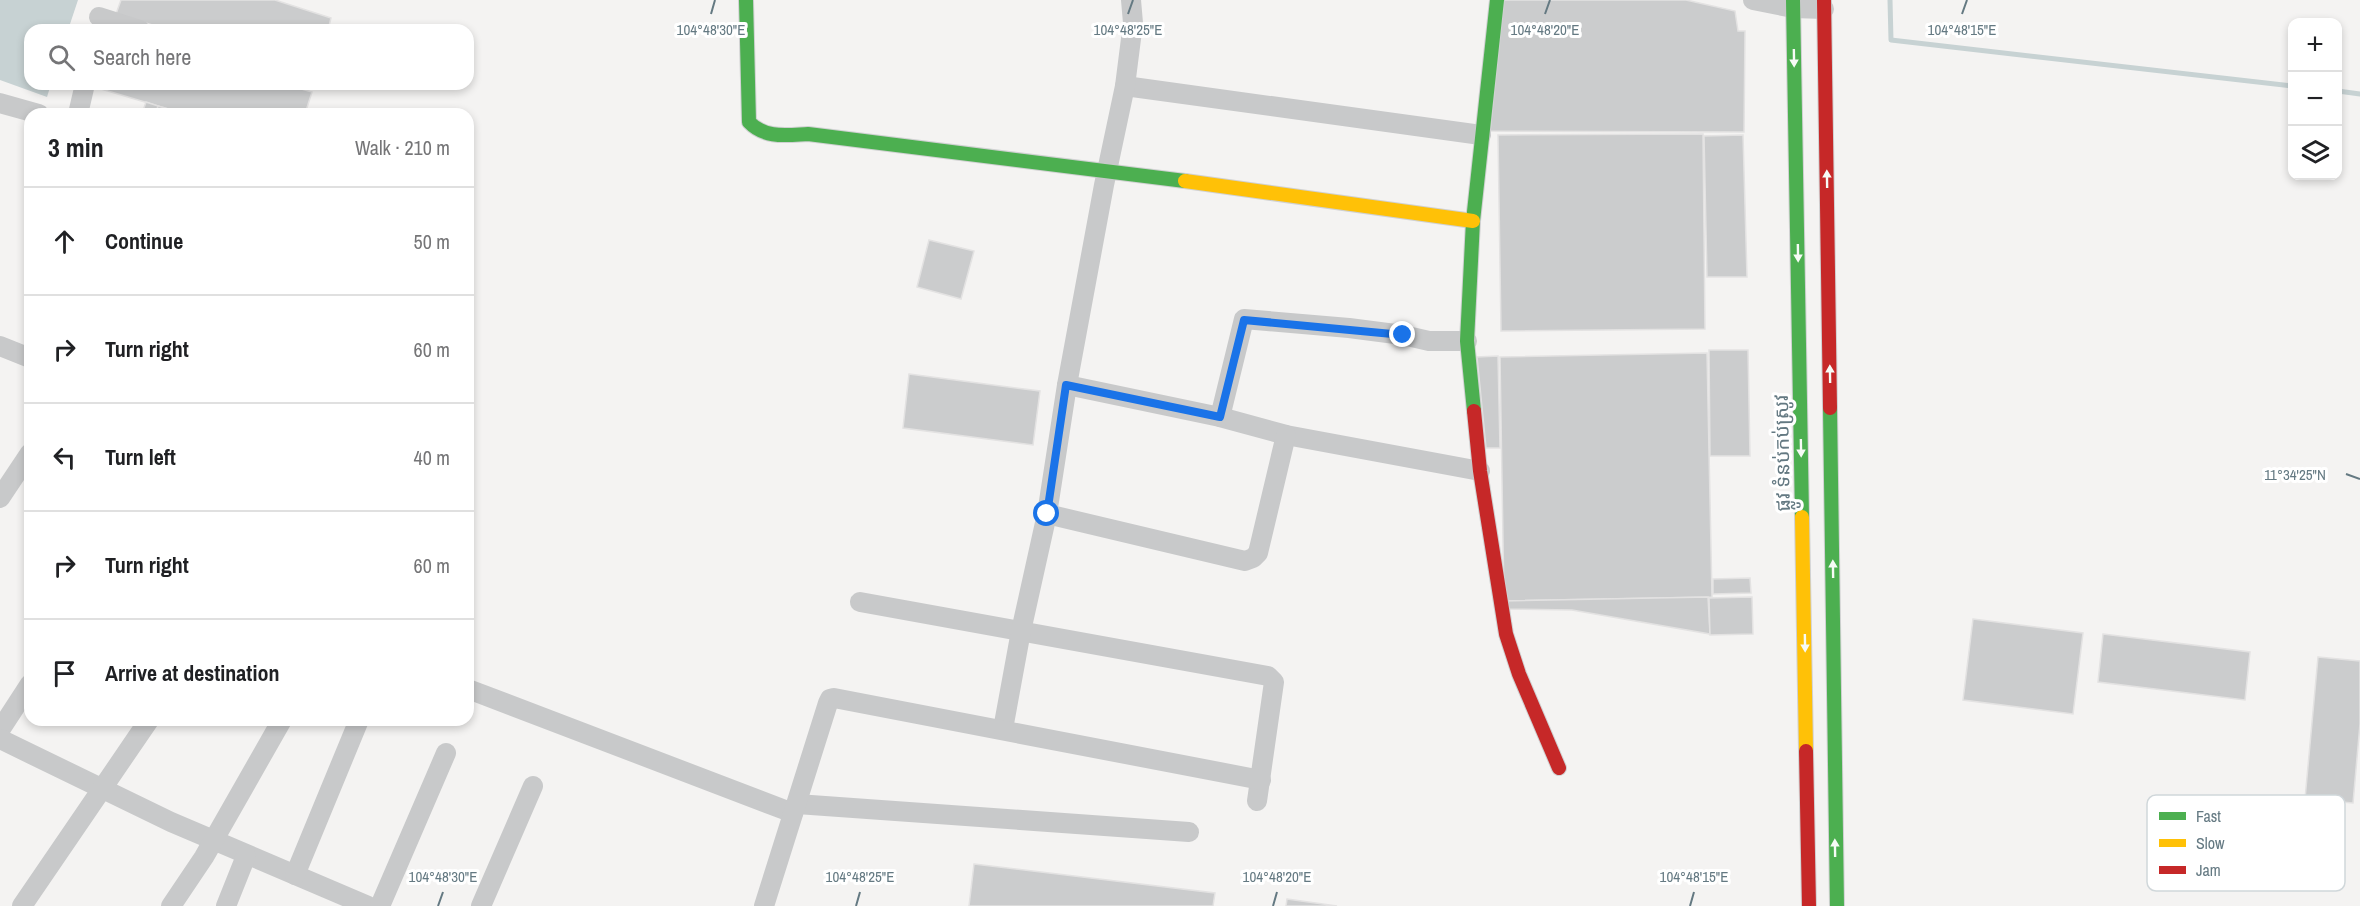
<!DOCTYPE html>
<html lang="en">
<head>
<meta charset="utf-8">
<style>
	:root { --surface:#fff; --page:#f2f2f2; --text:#202124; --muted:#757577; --line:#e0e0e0 }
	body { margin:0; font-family:"Archivo Narrow","Noto Sans Khmer",sans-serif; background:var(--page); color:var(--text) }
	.controls { position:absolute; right:18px; top:18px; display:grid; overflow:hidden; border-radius:12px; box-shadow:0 3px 9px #0003 }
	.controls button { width:54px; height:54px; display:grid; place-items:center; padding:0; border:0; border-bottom:2px solid var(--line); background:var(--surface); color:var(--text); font:30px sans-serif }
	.stop { position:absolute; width:18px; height:18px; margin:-14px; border:4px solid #1a73e8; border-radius:50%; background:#fff }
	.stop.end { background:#1a73e8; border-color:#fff; box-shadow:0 2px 6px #0008 }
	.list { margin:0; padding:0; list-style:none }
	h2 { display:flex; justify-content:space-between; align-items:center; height:78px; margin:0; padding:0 24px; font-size:26px }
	h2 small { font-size:20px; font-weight:400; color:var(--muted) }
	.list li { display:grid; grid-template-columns:39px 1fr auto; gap:18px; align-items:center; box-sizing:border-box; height:108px; padding:0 24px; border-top:2px solid var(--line) }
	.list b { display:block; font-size:22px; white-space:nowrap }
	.list em { font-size:20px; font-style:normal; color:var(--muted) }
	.icon { flex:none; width:33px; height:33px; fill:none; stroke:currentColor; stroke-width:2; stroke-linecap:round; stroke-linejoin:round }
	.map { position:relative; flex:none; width:2360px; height:906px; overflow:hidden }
	.search { position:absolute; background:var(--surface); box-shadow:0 3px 9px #0003; left:24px; top:24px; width:450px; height:66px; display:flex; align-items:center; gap:15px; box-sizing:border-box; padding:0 21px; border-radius:18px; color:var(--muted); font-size:22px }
	.panel { position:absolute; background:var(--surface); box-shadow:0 3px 9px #0003; left:24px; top:108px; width:450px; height:618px; border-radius:18px }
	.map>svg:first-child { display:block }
	.water { fill:#c7d2d3 }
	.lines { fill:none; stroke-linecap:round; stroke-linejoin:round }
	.stream { stroke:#c7d2d3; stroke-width:5 }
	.building { fill:#cbcccd; stroke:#e3e2e2; stroke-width:1.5 }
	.fast-casing { stroke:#d0d1d2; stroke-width:16 }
	.slow-casing { stroke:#d0d1d2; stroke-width:16 }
	.jam-casing { stroke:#d0d1d2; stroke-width:16 }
	.street { stroke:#c8c9ca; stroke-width:20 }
	.fast { stroke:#4caf50; stroke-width:14 }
	.slow { stroke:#ffc107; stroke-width:14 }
	.jam { stroke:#c62828; stroke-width:14 }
	.oneway { fill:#f6fbf6 }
	.route { stroke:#1a73e8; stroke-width:8 }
	.ticks { fill:none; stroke:#647982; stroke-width:2 }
	.labels { text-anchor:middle; stroke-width:6; stroke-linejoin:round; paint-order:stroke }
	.street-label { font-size:20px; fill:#647982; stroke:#fff }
	.key { fill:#fff; stroke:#d0d7da; stroke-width:1.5 }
	.key-label { font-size:16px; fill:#647982 }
	.ticks-label { font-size:15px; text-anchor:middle; fill:#647982; stroke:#fff; stroke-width:6; stroke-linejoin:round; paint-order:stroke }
</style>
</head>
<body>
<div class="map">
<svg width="2360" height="906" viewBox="0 0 2360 906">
	<rect width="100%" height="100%" fill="#f4f3f2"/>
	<path class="water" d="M0 0H78L68 30H30V84H51L47 97 0 80Z"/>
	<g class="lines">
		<g class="stream">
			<path d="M1890 0 1891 40 2292 86"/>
			<path d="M2338 91 2360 94"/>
		</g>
	</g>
	<g class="building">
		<path d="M121 0H275L331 18 328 30H169L116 14Z"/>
		<path d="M1503 0H1686L1735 11 1738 31H1745L1744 132 1490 131Z"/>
		<path d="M92 84H284L312 92 305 114H185L91 86Z"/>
		<path d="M146 102 158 106 156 114H142Z"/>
		<path d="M158 106 185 114H156Z"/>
		<path d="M1703 134 1705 329 1501 331 1498 135Z"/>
		<path d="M1743 135 1747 277H1707L1704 136Z"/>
		<path d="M929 240 974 251 961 299 917 287Z"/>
		<path d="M1709 350H1748L1750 456H1710Z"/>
		<path d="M1707 353 1712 597 1504 601 1500 357Z"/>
		<path d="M1498 356 1500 448H1486L1477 357Z"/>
		<path d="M909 374 1040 391 1033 445 903 428Z"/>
		<path d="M1750 578 1751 593 1713 594V579Z"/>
		<path d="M1708 597 1710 634 1572 610 1505 609 1504 601Z"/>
		<path d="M1752 597 1753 634 1710 635 1709 598Z"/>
		<path d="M1973 619 2083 633 2073 714 1963 700Z"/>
		<path d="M2103 634 2250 652 2245 700 2098 682Z"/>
		<path d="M2318 657 2360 661V724L2353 803 2305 799Z"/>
		<path d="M974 864 1215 893 1213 906H969Z"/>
		<path d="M1287 899 1337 906H1286Z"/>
	</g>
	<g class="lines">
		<g class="fast-casing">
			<g id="fast">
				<path d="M746 0 749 122C765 139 787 135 808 134L1185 181"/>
				<path d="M1793 0 1802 517"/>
				<path d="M1830 408 1837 906"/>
				<path d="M1474 411 1467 341 1473 221 1497 0"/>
			</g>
		</g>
		<g class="slow-casing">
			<g id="slow">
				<path d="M1185 181 1473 221"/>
				<path d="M1802 517 1806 751"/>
			</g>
		</g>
		<g class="jam-casing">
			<g id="jam">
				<path d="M1824 0 1830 408"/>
				<path d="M1474 411 1480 471 1506 634 1519 674 1559 768"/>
				<path d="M1806 751 1809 906"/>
			</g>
		</g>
		<g class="street">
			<path d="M1753 0 1793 8 1824 9"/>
			<path d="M99 17 140 30"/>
			<path d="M1125 86 1481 135"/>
			<path d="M0 103 39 114"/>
			<path d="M78 114 85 84"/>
			<path d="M0 346 30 358"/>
			<path d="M1067 385 1220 417 1286 435 1480 471"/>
			<path d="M1220 417 1244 319 1349 328 1403 335 1429 341H1467"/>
			<path d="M0 498 30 453"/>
			<path d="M1047 514 1245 561 1253 558 1258 553 1286 435"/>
			<path d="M860 602 1268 676 1274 682 1257 801"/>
			<path d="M468 689 793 813"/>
			<path d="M1003 729 1021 631 1047 514 1067 385 1104 185 1125 86 1133 23 1131 0"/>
			<path d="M0 730 30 684"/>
			<path d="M0 739 171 822 368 906"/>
			<path d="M797 804 1189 832"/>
			<path d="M295 875 359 720"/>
			<path d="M22 906 149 720"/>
			<path d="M171 906 204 857 282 720"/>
			<path d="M226 906 246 856"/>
			<path d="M380 906 446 753"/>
			<path d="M481 906 533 786"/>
			<path d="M764 906 828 703 830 699 834 698 1261 780"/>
		</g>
		<use href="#fast" class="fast"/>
		<use href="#slow" class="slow"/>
		<use href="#jam" class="jam"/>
	</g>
	<defs><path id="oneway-solid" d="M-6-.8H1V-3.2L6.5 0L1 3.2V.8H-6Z" transform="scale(1.5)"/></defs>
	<g class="oneway">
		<use href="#oneway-solid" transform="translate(1794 58) rotate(89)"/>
		<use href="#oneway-solid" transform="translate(1827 179) rotate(-91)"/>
		<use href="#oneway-solid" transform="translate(1798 253) rotate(89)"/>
		<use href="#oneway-solid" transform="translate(1830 374) rotate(-91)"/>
		<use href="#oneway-solid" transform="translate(1801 448) rotate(89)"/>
		<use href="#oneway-solid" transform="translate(1833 569) rotate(-91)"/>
		<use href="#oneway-solid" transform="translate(1805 643) rotate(89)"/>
		<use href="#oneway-solid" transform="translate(1835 848) rotate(-91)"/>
	</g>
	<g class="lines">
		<path class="route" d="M1047 514 1066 385 1220 417 1244 320 1403 335"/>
	</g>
	<path class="ticks" d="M711 14 715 0M1128 14 1133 0M1545 14 1550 0M1962 14 1967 0M2346 474 2360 479M438 906 443 892M856 906 860 892M1273 906 1277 892M1690 906 1694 892"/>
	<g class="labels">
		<g class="street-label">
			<text transform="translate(1782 453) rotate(-91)" y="7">ផ្លូវ ទំនប់កប់ស្រូវ</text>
		</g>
	</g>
	<rect x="2147" y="795" width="198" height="96" rx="9" class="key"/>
	<rect x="2159" y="812" width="27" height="8" fill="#4caf50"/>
	<rect x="2159" y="839" width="27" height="8" fill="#ffc107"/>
	<rect x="2159" y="866" width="27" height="8" fill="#c62828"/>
	<g class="key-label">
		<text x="2196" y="822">Fast</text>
		<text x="2196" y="849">Slow</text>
		<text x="2196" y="876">Jam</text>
	</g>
	<g class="ticks-label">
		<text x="711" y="35">104°48'30"E</text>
		<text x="1128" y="35">104°48'25"E</text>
		<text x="1545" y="35">104°48'20"E</text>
		<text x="1962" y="35">104°48'15"E</text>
		<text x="2295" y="480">11°34'25"N</text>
		<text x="443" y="882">104°48'30"E</text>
		<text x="860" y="882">104°48'25"E</text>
		<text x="1277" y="882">104°48'20"E</text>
		<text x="1694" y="882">104°48'15"E</text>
	</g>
</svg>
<div class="controls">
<button>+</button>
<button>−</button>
<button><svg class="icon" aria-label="layers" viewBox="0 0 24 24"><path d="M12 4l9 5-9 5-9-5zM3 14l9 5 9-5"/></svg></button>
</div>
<div class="stop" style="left:1047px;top:514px"></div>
<div class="stop end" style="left:1403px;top:335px"></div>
<div class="search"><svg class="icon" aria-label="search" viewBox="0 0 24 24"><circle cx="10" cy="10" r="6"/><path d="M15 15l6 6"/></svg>Search here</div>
<section class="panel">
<h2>3 min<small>Walk · 210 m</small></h2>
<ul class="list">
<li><svg class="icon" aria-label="ahead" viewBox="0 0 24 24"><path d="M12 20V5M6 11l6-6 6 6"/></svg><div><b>Continue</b></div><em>50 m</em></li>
<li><svg class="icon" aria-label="right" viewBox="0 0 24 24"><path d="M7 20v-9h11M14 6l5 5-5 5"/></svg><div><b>Turn right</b></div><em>60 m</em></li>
<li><svg class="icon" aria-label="left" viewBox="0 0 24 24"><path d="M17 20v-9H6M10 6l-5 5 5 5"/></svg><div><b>Turn left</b></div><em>40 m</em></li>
<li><svg class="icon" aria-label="right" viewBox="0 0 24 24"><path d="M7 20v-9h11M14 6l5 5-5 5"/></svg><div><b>Turn right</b></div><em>60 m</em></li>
<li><svg class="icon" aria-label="arrive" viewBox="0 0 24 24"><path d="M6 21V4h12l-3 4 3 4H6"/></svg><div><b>Arrive at destination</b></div></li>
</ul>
</section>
</div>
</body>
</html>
